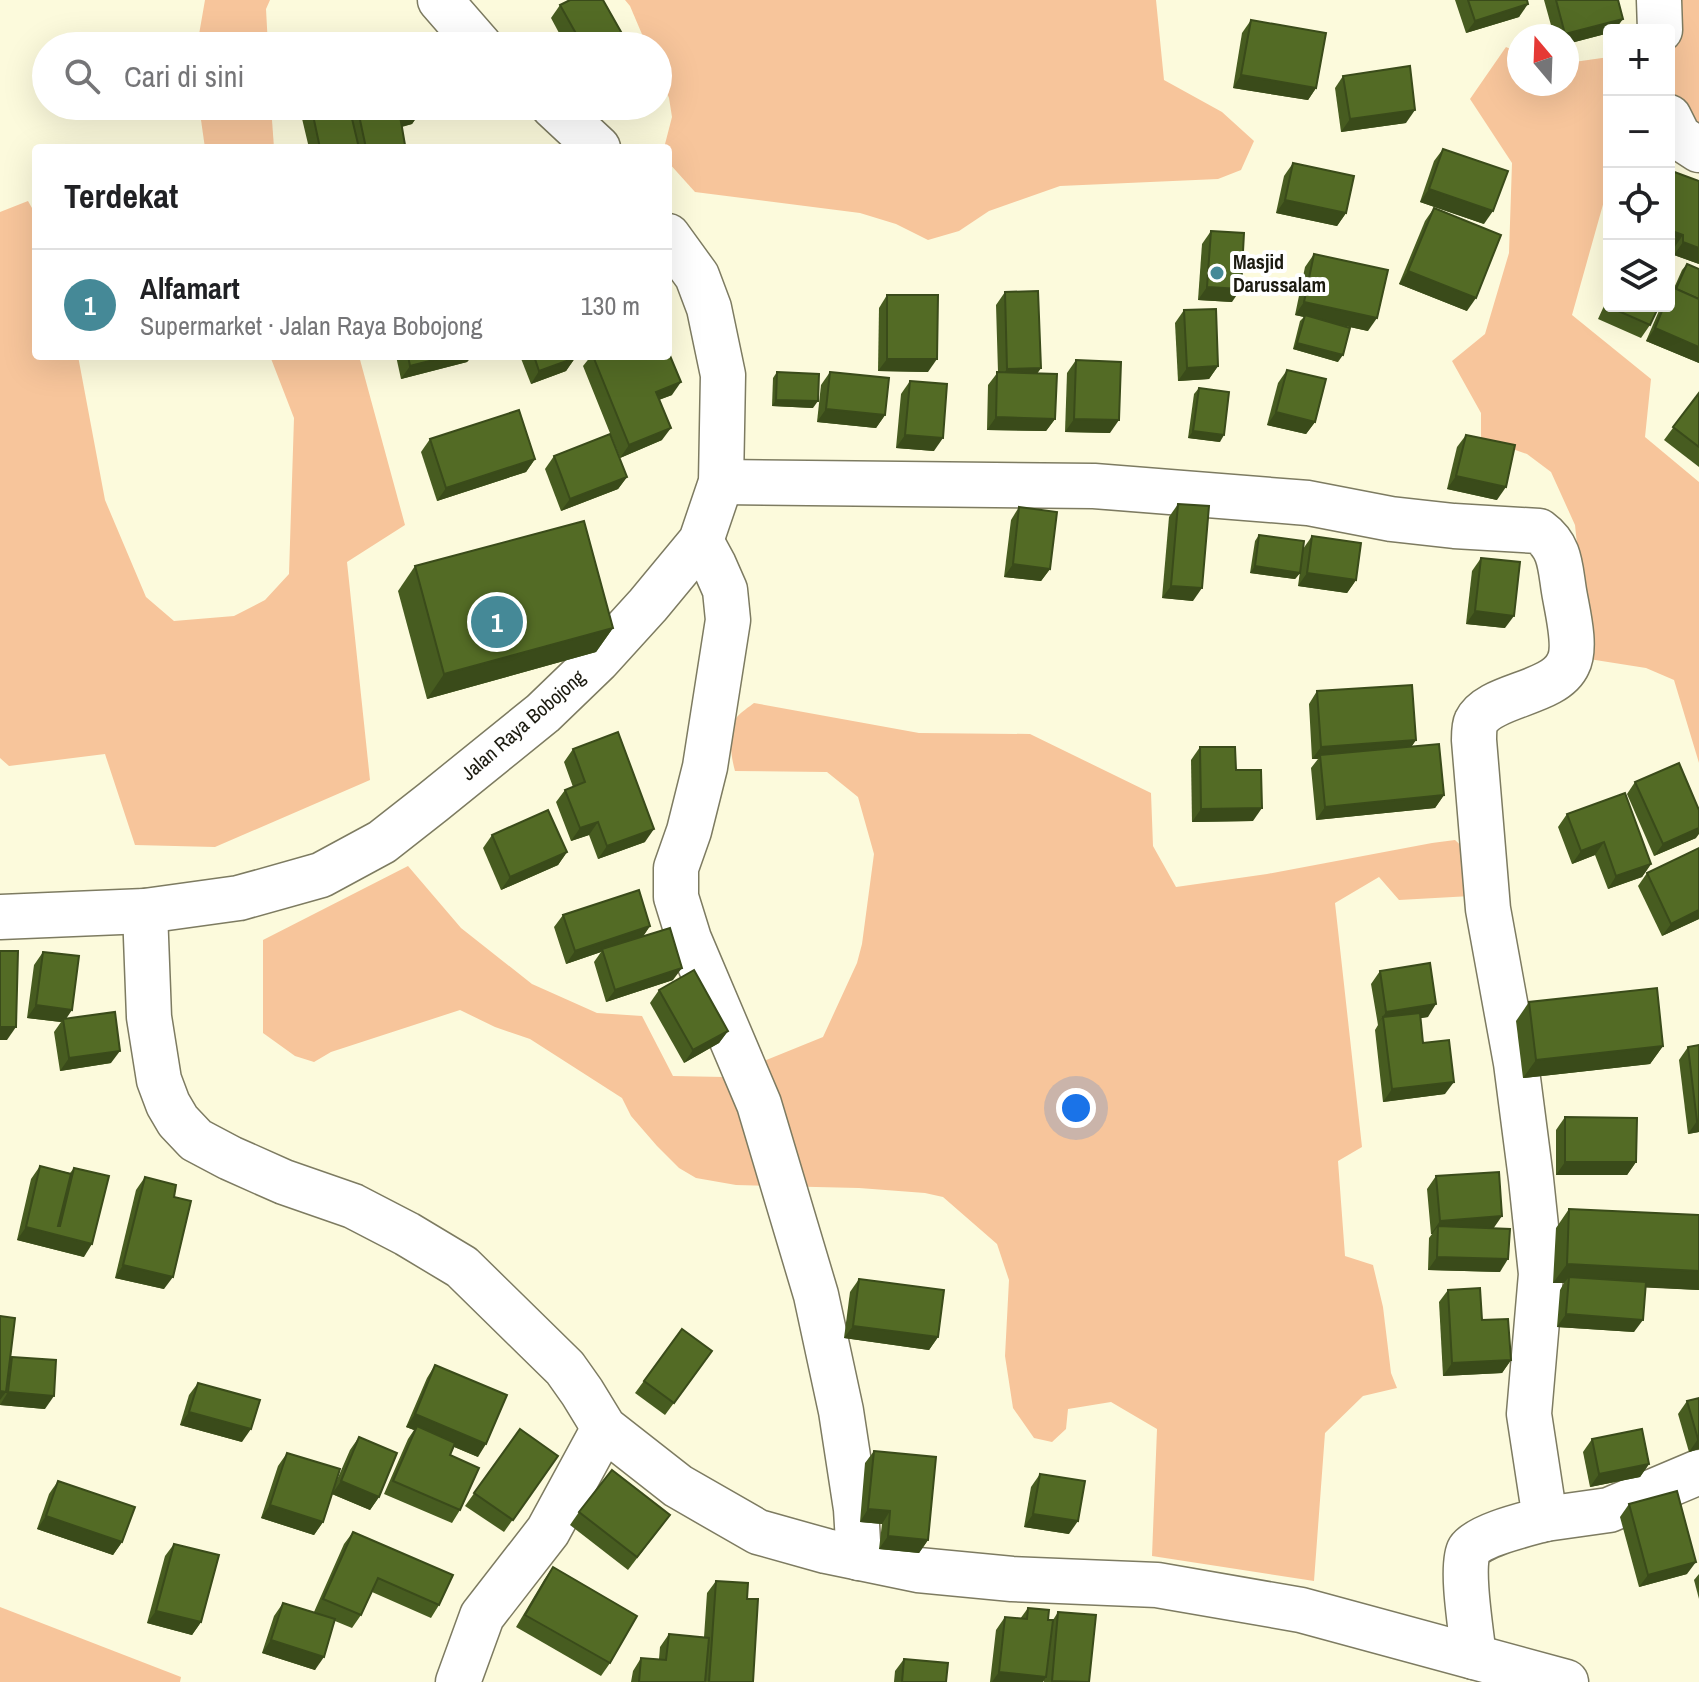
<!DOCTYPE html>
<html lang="id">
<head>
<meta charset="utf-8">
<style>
	:root { --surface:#fff; --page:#f6f6f6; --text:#202124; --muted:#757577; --line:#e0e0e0; --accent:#458997 }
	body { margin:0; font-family:"Archivo Narrow",sans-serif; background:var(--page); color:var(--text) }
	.controls { position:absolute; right:24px; top:24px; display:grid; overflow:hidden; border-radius:8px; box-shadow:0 8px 32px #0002 }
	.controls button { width:72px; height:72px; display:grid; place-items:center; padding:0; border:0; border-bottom:2px solid var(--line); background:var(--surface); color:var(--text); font:40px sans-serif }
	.compass { position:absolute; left:1507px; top:24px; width:72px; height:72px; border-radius:50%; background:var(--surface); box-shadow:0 8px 32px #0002; rotate:341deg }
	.you { position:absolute; left:1076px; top:1108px; width:28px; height:28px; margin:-20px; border:6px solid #fff; border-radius:50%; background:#1a73e8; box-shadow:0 0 0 12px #1a73e833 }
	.badge { display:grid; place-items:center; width:52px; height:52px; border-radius:50%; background:var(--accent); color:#fff; font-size:26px; font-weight:700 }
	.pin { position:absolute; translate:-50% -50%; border:4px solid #fff; box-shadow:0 2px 8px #0006 }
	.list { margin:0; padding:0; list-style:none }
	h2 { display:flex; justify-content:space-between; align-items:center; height:104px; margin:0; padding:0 32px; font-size:34px }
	h2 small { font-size:26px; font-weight:400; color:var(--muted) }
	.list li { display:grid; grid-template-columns:52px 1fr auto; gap:24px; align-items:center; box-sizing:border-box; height:112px; padding:0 32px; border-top:2px solid var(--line) }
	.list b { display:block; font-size:30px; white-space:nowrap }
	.list p { margin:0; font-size:26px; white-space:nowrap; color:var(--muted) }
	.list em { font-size:26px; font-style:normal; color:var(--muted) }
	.icon { flex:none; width:44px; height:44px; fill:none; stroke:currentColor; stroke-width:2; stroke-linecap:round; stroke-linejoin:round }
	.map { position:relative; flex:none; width:1699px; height:1682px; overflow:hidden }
	.search { position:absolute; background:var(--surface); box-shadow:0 8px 32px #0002; left:32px; top:32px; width:640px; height:88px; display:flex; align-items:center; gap:20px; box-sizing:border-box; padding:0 28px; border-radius:44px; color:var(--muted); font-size:30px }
	.panel { position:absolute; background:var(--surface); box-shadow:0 8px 32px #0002; left:32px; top:144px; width:640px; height:216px; border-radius:8px }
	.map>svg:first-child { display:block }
	.green { fill:#f7c59b }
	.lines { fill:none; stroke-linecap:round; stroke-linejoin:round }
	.minor-casing { stroke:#7d7b61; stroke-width:47 }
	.major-casing { stroke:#7d7b61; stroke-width:47 }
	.minor { stroke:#fff; stroke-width:44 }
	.major { stroke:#fff; stroke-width:44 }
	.wall { fill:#475c20 }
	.shaded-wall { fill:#3a4b1a }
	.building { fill:#536b25; stroke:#3a4b1a; stroke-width:2 }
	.poi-dot { fill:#458997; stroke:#fff; stroke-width:3 }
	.labels { text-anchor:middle; stroke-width:8; stroke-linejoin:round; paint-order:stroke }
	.poi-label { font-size:20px; font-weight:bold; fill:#1c1b10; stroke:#fff; text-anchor:start }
	.street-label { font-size:20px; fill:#1c1b10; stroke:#fff }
</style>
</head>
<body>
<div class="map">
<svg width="1699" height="1682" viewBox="0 0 1699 1682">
	<rect width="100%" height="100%" fill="#fcfadc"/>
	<g class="green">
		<path d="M205 0H270L266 9 268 46H197Z"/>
		<path d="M625 0H1156L1164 80 1222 112 1254 141 1241 170 1218 179 1060 186 989 211 959 231 928 240 896 224 860 213 695 192 668 162V148H664L672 117 669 98 658 72V46H647L630 6Z"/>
		<path d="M1675 0H1699V124L1669 131V44Z"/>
		<path d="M1506 47 1519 53V84H1567V63L1609 57V195L1604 201 1572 315 1651 379 1645 437 1699 482V763L1674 680 1646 668 1589 659 1575 525 1551 472 1527 454 1481 438V413L1452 361 1485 334 1509 253 1512 163 1470 99Z"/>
		<path d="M199 106H271L274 148H205Z"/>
		<path d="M28 201 36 215V356H78L105 500 146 597 174 621 234 616 265 600 289 574 294 418 270 356H359L405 525 347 562 370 780 215 847 135 845 105 754 9 766 0 758V212Z"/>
		<path d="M754 703 919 733 1030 734 1151 793 1153 846 1176 887 1267 874 1432 843 1455 840 1468 852 1471 896 1399 900 1379 877 1335 903 1362 1147 1338 1161 1345 1256 1373 1265 1383 1307 1391 1373 1397 1388 1363 1396 1325 1433 1314 1581 1152 1556 1157 1429 1111 1402 1068 1409 1066 1429 1052 1442 1034 1438 1013 1408 1005 1356 1009 1280 997 1244 943 1197 925 1193 859 1188 736 1185 696 1178 679 1168 657 1146 631 1116 622 1098 530 1039 495 1027 460 1010 331 1052 314 1062 295 1056 263 1033V940L408 866 461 928 532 984 597 1013 642 1016 673 1076 724 1077 823 1037 857 963 862 944 874 854 858 797 827 772 735 771C731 757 727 730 737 717 741 712 749 707 754 703Z"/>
		<path d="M0 1607 181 1677 180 1682H0Z"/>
	</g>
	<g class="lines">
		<g class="minor-casing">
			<g id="minor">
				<path d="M1659 0 1660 30"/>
				<path d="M1669 117 1679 137 1699 150"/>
				<path d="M721 482 1094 486 1308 503 1391 519 1454 526 1539 531C1561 547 1560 567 1564 591 1567 610 1577 647 1568 664 1554 695 1489 694 1476 722 1474 726 1474 735 1474 740L1488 909 1516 1063 1531 1179 1541 1274 1529 1414 1545 1519C1527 1524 1479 1535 1469 1550 1460 1565 1472 1637 1474 1657"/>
				<path d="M701 541 714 565 725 590 728 620 705 767 689 831 676 868V897L689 939 759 1104 816 1295 841 1411 856 1509 859 1558"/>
				<path d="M145 911 149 1017 159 1080 168 1104 178 1121 196 1140 230 1158 284 1182 353 1206 407 1234 462 1267 565 1368 582 1392 604 1428 678 1486 758 1532 826 1551 918 1570 1012 1579 1157 1585 1301 1610 1566 1682"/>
				<path d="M1545 1519 1609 1510 1699 1472"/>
				<path d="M458 1682 482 1616 548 1531 604 1428"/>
			</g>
		</g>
		<g class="major-casing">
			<g id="major">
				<path d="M440 0 480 46"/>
				<path d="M553 106 598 148"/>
				<path d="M0 917 145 911 239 898 321 875 382 842 433 802 543 713 598 660 648 605 701 541 721 482 723 375 709 308 697 276 668 236"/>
			</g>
		</g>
		<use href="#minor" class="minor"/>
		<use href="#major" class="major"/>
	</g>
	<g class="wall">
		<path d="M1455 0H1527L1519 17 1466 33Z"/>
		<path d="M1544 0H1618L1609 33 1567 44V36H1554Z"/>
		<path d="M560 5 629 46H566L551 18Z"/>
		<path d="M1251 20 1316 88 1308 100 1233 88 1242 33Z"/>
		<path d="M1343 76 1406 123 1341 132 1335 88Z"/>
		<path d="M299 106H420L421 111 412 124 402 127 403 148H309Z"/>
		<path d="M1443 149 1484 224 1420 202 1434 161Z"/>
		<path d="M1293 163 1346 213 1337 226 1276 213 1284 176Z"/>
		<path d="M1669 170 1699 264 1674 255V248L1672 247Z"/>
		<path d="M1434 208 1467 311 1399 284 1425 221Z"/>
		<path d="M1211 231 1232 302 1198 300 1202 244Z"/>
		<path d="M1314 254 1368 331 1341 325 1338 362 1293 349 1300 321 1304 317 1295 315 1305 267Z"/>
		<path d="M1687 264 1699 269V363L1646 341 1661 306H1669V292L1672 287 1674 288 1682 270Z"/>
		<path d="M1005 292 1041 368 1037 373 1055 419 1046 431 987 430 988 385 998 372 996 305Z"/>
		<path d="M887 295 928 372 878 371 879 308Z"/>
		<path d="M1609 295V306L1650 325 1641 338 1598 319Z"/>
		<path d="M1184 310 1218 366 1209 379 1178 381 1175 323Z"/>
		<path d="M396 356H472L467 362 401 379Z"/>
		<path d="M520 356H575V358L566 371 531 384Z"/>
		<path d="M591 356H668L672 395 659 400 662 440 620 458 583 366Z"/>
		<path d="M1076 360 1110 433 1065 432 1067 373Z"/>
		<path d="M1287 370 1315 422 1306 434 1267 425 1278 383Z"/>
		<path d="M777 372 813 408 772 406 773 378Z"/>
		<path d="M830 372 885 415 876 428 817 422 821 385Z"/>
		<path d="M910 381 934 451 896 448 901 394Z"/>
		<path d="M1199 388 1220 442 1188 438 1194 394Z"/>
		<path d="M1699 393V467L1664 440Z"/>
		<path d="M1466 435 1497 500 1447 489 1457 447Z"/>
		<path d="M430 439 535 459 526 472 437 501 421 452Z"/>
		<path d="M554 456 627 477 618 489 561 511 545 469Z"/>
		<path d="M1178 504 1193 601 1162 598 1169 517Z"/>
		<path d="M1019 507 1050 569 1041 581 1004 577 1011 520Z"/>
		<path d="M1259 535 1300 573 1295 579 1250 573 1255 541Z"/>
		<path d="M1312 536 1356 580 1347 593 1298 586 1303 549Z"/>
		<path d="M1481 558 1505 628 1466 624 1472 571Z"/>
		<path d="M415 566 613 628 596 652 427 699 398 591Z"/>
		<path d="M1317 691 1416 740 1411 747 1444 795 1435 808 1316 820 1311 768 1318 759H1312L1309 704Z"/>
		<path d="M1200 747 1253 821 1192 822 1191 760Z"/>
		<path d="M573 749 645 842 598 859 589 835 571 841 556 802 565 790 573 787 564 762Z"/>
		<path d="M1635 782 1696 838 1654 856 1627 794Z"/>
		<path d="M1567 814 1651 864 1642 877 1608 889 1595 855 1572 864 1558 827Z"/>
		<path d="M492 835 567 852 558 865 501 890 483 848Z"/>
		<path d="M1699 848V919L1662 936 1638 886 1647 873Z"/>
		<path d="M563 915 650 926 643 936 673 980 606 1002 594 962 601 952 566 964 554 927Z"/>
		<path d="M43 952 66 1018 111 1063 60 1071 54 1032 61 1022 27 1018 34 965Z"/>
		<path d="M1380 971 1428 1017 1420 1018 1423 1043 1445 1094 1383 1102 1375 1030 1378 1025 1371 984Z"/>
		<path d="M659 990 728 1031 719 1043 684 1063 650 1003Z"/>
		<path d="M1529 1002 1663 1046 1650 1064 1523 1078 1516 1021Z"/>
		<path d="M1688 1047 1699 1132 1688 1134 1679 1060Z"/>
		<path d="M1565 1117 1636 1162 1627 1175H1556V1130Z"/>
		<path d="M40 1166 70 1173 74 1168 84 1257 17 1240 31 1179Z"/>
		<path d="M1436 1176 1494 1228 1500 1272 1428 1270 1429 1238 1432 1234H1431L1427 1189Z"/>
		<path d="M145 1177 174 1197 164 1289 115 1278 136 1190Z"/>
		<path d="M1569 1209 1699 1215V1290L1645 1287 1634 1332 1557 1327 1560 1290 1564 1283H1553L1556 1228Z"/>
		<path d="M859 1279 938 1337 929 1350 844 1338 850 1292Z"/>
		<path d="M1448 1290 1482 1320 1511 1360 1502 1373 1443 1376 1439 1302Z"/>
		<path d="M0 1316 10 1359 12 1357 45 1409 0 1405Z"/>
		<path d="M682 1329 712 1351 665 1415 635 1393Z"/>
		<path d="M435 1365 478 1457 454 1447 450 1455 460 1510 452 1523 384 1494 408 1439 414 1430 406 1427 427 1378Z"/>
		<path d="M198 1383 242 1442 180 1425 189 1395Z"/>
		<path d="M1699 1398V1449L1689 1452 1678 1414 1687 1401Z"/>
		<path d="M520 1429 558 1456 504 1532 465 1506Z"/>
		<path d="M359 1437 379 1497 370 1510 332 1494 323 1522 314 1535 261 1518 278 1466 287 1453 333 1489 350 1450Z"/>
		<path d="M1592 1439 1649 1464 1640 1477 1590 1487 1583 1452Z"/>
		<path d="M874 1451 928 1540 919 1553 879 1549 882 1524 860 1522 865 1463Z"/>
		<path d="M1040 1474 1069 1534 1024 1527 1031 1487Z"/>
		<path d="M58 1481 122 1542 113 1555 37 1529 49 1494Z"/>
		<path d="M1629 1504 1687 1574 1639 1587 1620 1517Z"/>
		<path d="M579 1512 670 1515 628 1570 570 1525Z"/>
		<path d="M353 1532 439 1605 431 1618 372 1592 361 1615 352 1628 335 1621 315 1670 262 1653 274 1616 283 1603 322 1615 314 1612 344 1544Z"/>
		<path d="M174 1544 201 1622 192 1635 147 1623 165 1556Z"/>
		<path d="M553 1567 610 1663 601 1676 516 1627 544 1580Z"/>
		<path d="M1699 1574V1599L1694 1580Z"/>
		<path d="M716 1581 747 1599 753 1682H631L633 1671 641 1658 659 1659 660 1647 669 1634 704 1637 707 1593Z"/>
		<path d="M1028 1608 1048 1620H1053L1058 1612 1089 1682H1044V1680L1043 1682H990L996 1630 1005 1617 1020 1619Z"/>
		<path d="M904 1659 946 1682H894L895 1671Z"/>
	</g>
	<g class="shaded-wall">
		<path d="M1528 4 1519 17 1466 33 1475 21Z"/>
		<path d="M1623 19 1615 30H1609V33L1567 44V36H1564L1565 34Z"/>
		<path d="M1241 75 1316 88 1308 100 1233 88Z"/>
		<path d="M1415 110 1406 123 1341 132 1350 119Z"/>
		<path d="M421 111 412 124 391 129 400 116Z"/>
		<path d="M1429 189 1493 211 1484 224 1420 202Z"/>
		<path d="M1285 200 1346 213 1337 226 1276 213Z"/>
		<path d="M1669 230 1683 235 1674 248 1669 246Z"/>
		<path d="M1683 242 1699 248V264L1674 255Z"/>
		<path d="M1408 271 1476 298 1467 311 1399 284Z"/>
		<path d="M1207 287 1241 289 1232 302 1198 300Z"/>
		<path d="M1304 302 1377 318 1368 331 1295 315Z"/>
		<path d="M1655 328 1699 347V363L1646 341Z"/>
		<path d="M1297 343 1343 355 1338 362 1293 349Z"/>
		<path d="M449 356H472L467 362 401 379 410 366Z"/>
		<path d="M575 358 566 371 531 384 539 371Z"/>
		<path d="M887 359H937L928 372 878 371Z"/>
		<path d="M1218 366 1209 379 1178 381 1187 368Z"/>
		<path d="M1041 368 1032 381H998L1007 369Z"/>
		<path d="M681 382 672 395 647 404 656 392Z"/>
		<path d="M776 400 818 401 813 408 772 406Z"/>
		<path d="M826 409 885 415 876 428 817 422Z"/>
		<path d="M1276 412 1315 422 1306 434 1267 425Z"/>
		<path d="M996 417 1055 419 1046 431 987 430Z"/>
		<path d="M1074 419 1119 420 1110 433 1065 432Z"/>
		<path d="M671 428 662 440 620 458 629 445Z"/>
		<path d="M1193 431 1224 435 1220 442 1188 438Z"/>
		<path d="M905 435 943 438 934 451 896 448Z"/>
		<path d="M535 459 526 472 437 501 446 488Z"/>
		<path d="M1456 476 1506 487 1497 500 1447 489Z"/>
		<path d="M627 477 618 489 561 511 570 499Z"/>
		<path d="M1013 564 1050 569 1041 581 1004 577Z"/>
		<path d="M1255 566 1300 573 1295 579 1250 573Z"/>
		<path d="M1307 573 1356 580 1347 593 1298 586Z"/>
		<path d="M1171 586 1202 588 1193 601 1162 598Z"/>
		<path d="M1475 611 1514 616 1505 628 1466 624Z"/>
		<path d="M613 628 596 652 427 699 444 674Z"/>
		<path d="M1416 740 1407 753 1320 755 1318 759H1312L1321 747Z"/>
		<path d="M1444 795 1435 808 1316 820 1325 807Z"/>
		<path d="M1262 808 1253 821 1192 822 1201 809Z"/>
		<path d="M598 822 589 835 571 841 580 828Z"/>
		<path d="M1699 828V834L1696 838 1654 856 1663 844Z"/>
		<path d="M654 829 645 842 598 859 607 846Z"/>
		<path d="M1604 842 1595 855 1572 864 1581 851Z"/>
		<path d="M567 852 558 865 501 890 510 877Z"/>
		<path d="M1651 864 1642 877 1608 889 1616 876Z"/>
		<path d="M1699 910V919L1662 936 1671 924Z"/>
		<path d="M650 926 642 938 602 949 601 952 566 964 575 951Z"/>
		<path d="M682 968 673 980 606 1002 615 990Z"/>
		<path d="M1436 1004 1428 1017 1384 1024 1383 1017 1377 1025 1386 1012Z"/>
		<path d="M36 1005 72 1010 64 1022 63 1019 61 1022 27 1018Z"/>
		<path d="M0 1027H16L7 1040H0Z"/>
		<path d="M728 1031 719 1043 684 1063 693 1050Z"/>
		<path d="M1663 1046 1650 1064 1523 1078 1536 1060Z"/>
		<path d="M120 1051 111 1063 60 1071 69 1058Z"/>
		<path d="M1454 1082 1445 1094 1383 1102 1392 1089Z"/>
		<path d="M1697 1121H1699V1132L1688 1134Z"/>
		<path d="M1565 1162H1636L1627 1175H1556Z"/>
		<path d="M1502 1216 1493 1229 1438 1226 1432 1234H1431L1440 1221Z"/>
		<path d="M26 1227 92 1244 84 1257 17 1240Z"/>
		<path d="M1437 1257 1508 1259 1500 1272 1428 1270Z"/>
		<path d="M1567 1264 1699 1271V1290L1568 1284 1569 1277 1564 1283H1553Z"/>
		<path d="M123 1265 173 1277 164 1289 115 1278Z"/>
		<path d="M1566 1314 1643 1320 1634 1332 1557 1327Z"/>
		<path d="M853 1326 938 1337 929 1350 844 1338Z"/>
		<path d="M1511 1360 1502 1373 1443 1376 1452 1363Z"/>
		<path d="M0 1391 6 1392 0 1400Z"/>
		<path d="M8 1392 54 1396 45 1409 0 1405Z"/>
		<path d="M189 1412 251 1429 242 1442 180 1425Z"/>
		<path d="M415 1414 486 1444 478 1457 415 1430 417 1426 414 1430 406 1427Z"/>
		<path d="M1698 1439H1699V1449L1689 1452Z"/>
		<path d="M1649 1464 1640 1477 1590 1487 1599 1474Z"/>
		<path d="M341 1481 379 1497 370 1510 332 1494Z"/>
		<path d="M270 1505 323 1522 314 1535 261 1518Z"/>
		<path d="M868 1509 890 1511 882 1524 860 1522Z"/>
		<path d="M1033 1514 1078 1521 1069 1534 1024 1527Z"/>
		<path d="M46 1516 122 1542 113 1555 37 1529Z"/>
		<path d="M888 1536 928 1540 919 1553 879 1549Z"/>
		<path d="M1696 1562 1687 1574 1639 1587 1648 1575Z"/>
		<path d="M156 1611 201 1622 192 1635 147 1623Z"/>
		<path d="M271 1640 324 1657 315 1670 262 1653Z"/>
		<path d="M999 1672 1046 1677 1043 1682H992Z"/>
	</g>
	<g class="building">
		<path d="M570 0H603L629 46H583L560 5Z"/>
		<path d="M1468 0H1527L1528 4 1475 21Z"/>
		<path d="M1556 0H1618L1623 19 1565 34Z"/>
		<path d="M1251 20 1326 33 1316 88 1241 75Z"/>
		<path d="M1410 66 1415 110 1350 119 1343 76Z"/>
		<path d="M311 106H349L359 148H320Z"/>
		<path d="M357 106H420L421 111 400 116 405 145 390 148H366Z"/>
		<path d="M1443 149 1508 171 1493 211 1429 189Z"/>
		<path d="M1293 163 1354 176 1346 213 1285 200Z"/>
		<path d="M1669 170 1699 181V248L1683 242V235L1669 230Z"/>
		<path d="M1434 208 1501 235 1476 298 1408 271Z"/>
		<path d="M1211 231 1244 233 1241 289 1207 287Z"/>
		<path d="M1669 234 1677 237 1669 254Z"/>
		<path d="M1314 254 1388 270 1377 318 1304 302Z"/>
		<path d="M1687 264 1699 269V299L1676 289Z"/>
		<path d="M1672 287 1699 299V347L1655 328 1664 306H1669V295Z"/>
		<path d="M1038 291 1041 368 1007 369 1005 292Z"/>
		<path d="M887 295H938L937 359H887Z"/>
		<path d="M1609 302V306H1659L1650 325 1607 306Z"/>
		<path d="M1216 309 1218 366 1187 368 1184 310Z"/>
		<path d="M1305 315 1350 328 1343 355 1297 343Z"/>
		<path d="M668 351 681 382 656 392 671 428 629 445 593 356H668Z"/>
		<path d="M408 356H449L410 366Z"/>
		<path d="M534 356H575V358L539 371Z"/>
		<path d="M1076 360 1121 362 1119 420 1074 419Z"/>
		<path d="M1287 370 1326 379 1315 422 1276 412Z"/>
		<path d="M777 372 819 374 818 401 776 400Z"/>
		<path d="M830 372 889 378 885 415 826 409Z"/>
		<path d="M997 372 1057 374 1055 419 996 417Z"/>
		<path d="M910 381 947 384 943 438 905 435Z"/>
		<path d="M1199 388 1229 392 1224 435 1193 431Z"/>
		<path d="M1699 393V447L1673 427Z"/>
		<path d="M519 410 535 459 446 488 430 439Z"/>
		<path d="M610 434 627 477 570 499 554 456Z"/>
		<path d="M1466 435 1515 445 1506 487 1456 476Z"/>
		<path d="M1178 504 1209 506 1202 588 1171 586Z"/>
		<path d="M1019 507 1057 512 1050 569 1013 564Z"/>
		<path d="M584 521 613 628 444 674 415 566Z"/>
		<path d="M1259 535 1304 541 1300 573 1255 566Z"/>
		<path d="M1312 536 1361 543 1356 580 1307 573Z"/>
		<path d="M1481 558 1520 562 1514 616 1475 611Z"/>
		<path d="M1412 685 1416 740 1321 747 1317 691Z"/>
		<path d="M618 732 654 829 607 846 598 822 580 828 565 790 585 782 573 749Z"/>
		<path d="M1439 744 1444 795 1325 807 1320 755Z"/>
		<path d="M1200 747H1235L1236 770H1261L1262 808 1201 809Z"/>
		<path d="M1679 763 1699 810V828L1663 844 1635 782Z"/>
		<path d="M1625 793 1651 864 1616 876 1604 842 1581 851 1567 814Z"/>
		<path d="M548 810 567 852 510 877 492 835Z"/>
		<path d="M1699 848V910L1671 924 1647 873Z"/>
		<path d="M639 890 650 926 575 951 563 915Z"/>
		<path d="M670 928 682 968 615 990 602 949Z"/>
		<path d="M0 951H18L16 1027H0Z"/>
		<path d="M43 952 79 956 72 1010 36 1005Z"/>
		<path d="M1430 963 1436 1004 1386 1012 1380 971Z"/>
		<path d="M694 970 728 1031 693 1050 659 990Z"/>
		<path d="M1657 988 1663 1046 1536 1060 1529 1002Z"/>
		<path d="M115 1012 120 1051 69 1058 63 1019Z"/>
		<path d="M1420 1013 1423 1043 1449 1040 1454 1082 1392 1089 1383 1017Z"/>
		<path d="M1699 1045V1121H1697L1688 1047Z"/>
		<path d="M1565 1117 1637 1118 1636 1162H1565Z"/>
		<path d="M40 1166 71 1174 58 1226H60L74 1168 109 1176 92 1244 26 1227Z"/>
		<path d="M1499 1172 1502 1216 1440 1221 1436 1176Z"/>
		<path d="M145 1177 176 1185 174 1197 191 1201 173 1277 123 1265Z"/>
		<path d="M1569 1209 1699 1215V1271L1567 1264Z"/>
		<path d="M1438 1226 1510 1229 1508 1259 1437 1257Z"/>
		<path d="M1569 1277 1646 1282 1643 1320 1566 1314Z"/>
		<path d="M859 1279 944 1290 938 1337 853 1326Z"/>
		<path d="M1480 1288 1482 1320 1508 1319 1511 1360 1452 1363 1448 1290Z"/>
		<path d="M0 1316 15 1318 6 1392 0 1391Z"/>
		<path d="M682 1329 712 1351 674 1403 644 1381Z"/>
		<path d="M12 1357 56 1360 54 1396 8 1392Z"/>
		<path d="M435 1365 507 1395 486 1444 415 1414Z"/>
		<path d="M198 1383 260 1400 251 1429 189 1412Z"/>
		<path d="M1699 1398V1439H1698L1687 1401Z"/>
		<path d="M417 1426 455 1443 450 1455 479 1468 460 1510 393 1481Z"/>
		<path d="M520 1429 558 1456 513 1520 474 1493Z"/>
		<path d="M1642 1429 1649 1464 1599 1474 1592 1439Z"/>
		<path d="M359 1437 397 1453 379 1497 341 1481Z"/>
		<path d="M874 1451 936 1457 928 1540 888 1536 890 1511 868 1509Z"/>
		<path d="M287 1453 340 1469 323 1522 270 1505Z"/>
		<path d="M612 1470 670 1515 637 1557 579 1512Z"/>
		<path d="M1040 1474 1085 1481 1078 1521 1033 1514Z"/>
		<path d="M58 1481 135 1507 122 1542 46 1516Z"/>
		<path d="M1677 1491 1696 1562 1648 1575 1629 1504Z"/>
		<path d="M353 1532 453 1575 439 1605 378 1578 361 1615 323 1599Z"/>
		<path d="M174 1544 219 1555 201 1622 156 1611Z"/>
		<path d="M553 1567 637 1616 610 1663 525 1615Z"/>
		<path d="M716 1581 748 1583 747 1599H758L753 1682H709Z"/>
		<path d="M283 1603 335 1619 324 1657 271 1640Z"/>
		<path d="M1028 1608 1049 1610 1048 1620H1053L1046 1677 999 1672 1005 1617 1027 1619Z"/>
		<path d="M1058 1612 1096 1615 1089 1682 1052 1681Z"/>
		<path d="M669 1634 709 1638 705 1682H639L641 1658 666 1660Z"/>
		<path d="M904 1659 948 1663 946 1682H902Z"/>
	</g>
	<circle class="poi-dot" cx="1217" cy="273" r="8"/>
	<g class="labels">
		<g class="poi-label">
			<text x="1233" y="269">Masjid<tspan x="1233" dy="23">Darussalam</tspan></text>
		</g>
		<g class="street-label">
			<text transform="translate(523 725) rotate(-41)" y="7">Jalan Raya Bobojong</text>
		</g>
	</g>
</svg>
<div class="controls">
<button>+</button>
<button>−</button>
<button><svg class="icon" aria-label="locate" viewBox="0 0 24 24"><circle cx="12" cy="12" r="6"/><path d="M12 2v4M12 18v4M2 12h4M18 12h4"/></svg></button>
<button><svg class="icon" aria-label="layers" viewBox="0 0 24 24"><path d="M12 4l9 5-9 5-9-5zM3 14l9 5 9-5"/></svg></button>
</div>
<svg class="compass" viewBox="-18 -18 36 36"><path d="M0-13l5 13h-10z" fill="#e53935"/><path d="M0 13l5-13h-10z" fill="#757577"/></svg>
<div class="you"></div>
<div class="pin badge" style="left:497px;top:622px">1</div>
<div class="search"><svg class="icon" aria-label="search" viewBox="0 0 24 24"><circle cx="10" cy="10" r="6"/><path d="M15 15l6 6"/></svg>Cari di sini</div>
<section class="panel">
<h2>Terdekat<small></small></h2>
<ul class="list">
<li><span class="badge">1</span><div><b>Alfamart</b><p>Supermarket · Jalan Raya Bobojong</p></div><em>130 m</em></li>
</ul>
</section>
</div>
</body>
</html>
